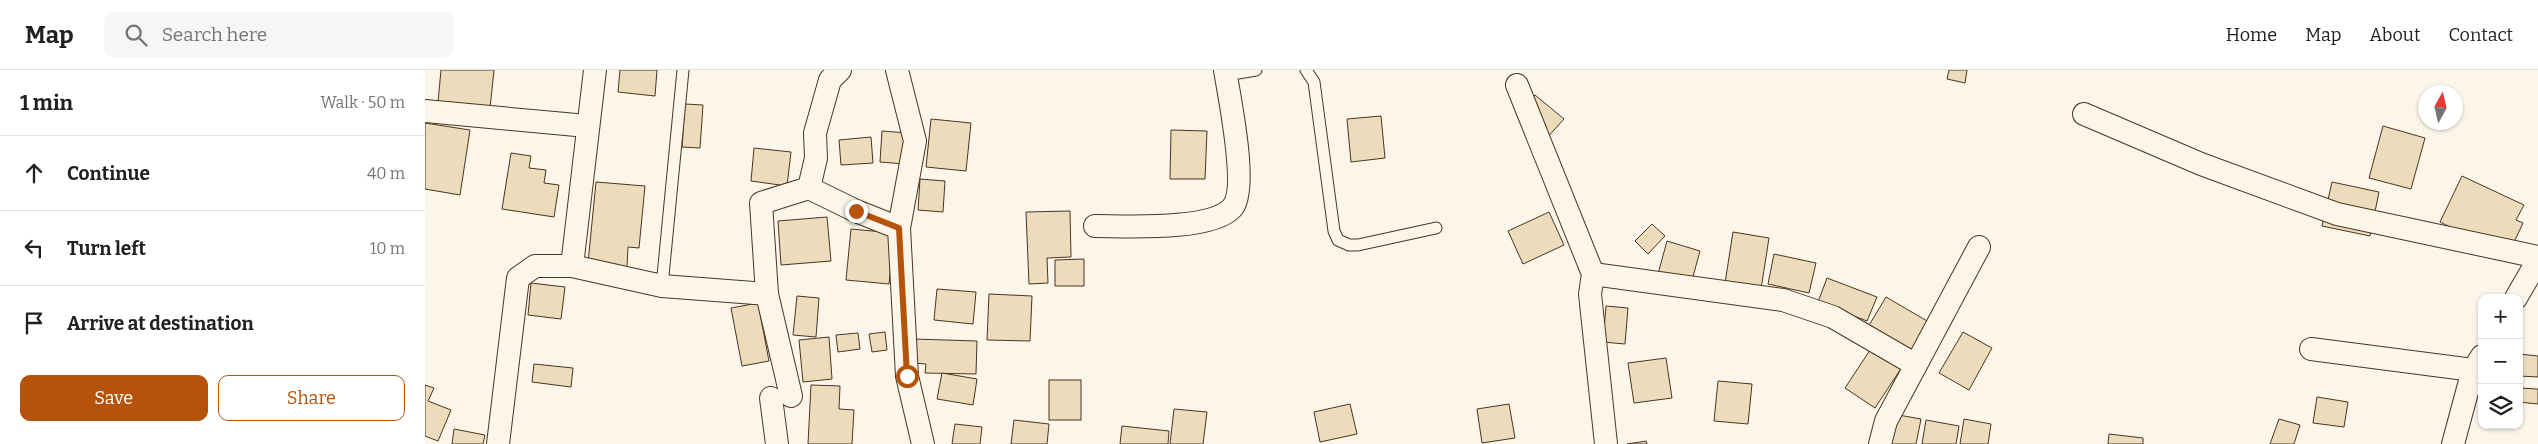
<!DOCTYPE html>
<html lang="en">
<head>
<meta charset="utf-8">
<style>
	:root { --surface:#fff; --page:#f6f6f6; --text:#202124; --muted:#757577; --line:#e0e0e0; --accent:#b45309 }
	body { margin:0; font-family:Bitter,serif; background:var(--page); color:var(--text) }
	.controls { position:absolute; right:15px; bottom:15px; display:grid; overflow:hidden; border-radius:10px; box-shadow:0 1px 4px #0004 }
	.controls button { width:45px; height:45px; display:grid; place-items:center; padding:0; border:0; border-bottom:1px solid var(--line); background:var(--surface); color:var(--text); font:25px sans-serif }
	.compass { position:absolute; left:1993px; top:15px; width:45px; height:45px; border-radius:50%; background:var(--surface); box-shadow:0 1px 4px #0004; rotate:8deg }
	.stop { position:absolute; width:15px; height:15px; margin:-11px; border:4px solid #b45309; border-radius:50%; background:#fff }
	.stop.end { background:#b45309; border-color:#fff; box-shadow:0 1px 5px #0008 }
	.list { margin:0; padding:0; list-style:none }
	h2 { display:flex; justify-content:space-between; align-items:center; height:65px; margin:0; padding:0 20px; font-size:21px }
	h2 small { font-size:16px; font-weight:400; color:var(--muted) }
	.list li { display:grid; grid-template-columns:32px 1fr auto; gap:15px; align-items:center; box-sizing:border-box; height:75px; padding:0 20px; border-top:1px solid var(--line) }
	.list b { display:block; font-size:19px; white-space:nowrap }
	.list em { font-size:16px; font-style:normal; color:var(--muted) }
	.actions { display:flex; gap:10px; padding:15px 20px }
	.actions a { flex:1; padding:11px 0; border:1px solid var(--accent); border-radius:10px; text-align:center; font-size:18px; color:var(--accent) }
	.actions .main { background:var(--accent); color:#fff }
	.icon { flex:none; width:28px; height:28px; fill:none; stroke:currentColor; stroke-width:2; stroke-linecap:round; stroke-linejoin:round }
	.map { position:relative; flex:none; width:2113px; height:374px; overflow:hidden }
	header { display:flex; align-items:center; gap:30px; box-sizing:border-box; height:70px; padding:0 25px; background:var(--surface); border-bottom:1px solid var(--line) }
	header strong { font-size:24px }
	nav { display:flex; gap:28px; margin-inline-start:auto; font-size:18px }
	.search { width:350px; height:45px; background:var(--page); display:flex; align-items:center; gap:12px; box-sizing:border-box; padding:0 18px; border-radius:10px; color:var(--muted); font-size:19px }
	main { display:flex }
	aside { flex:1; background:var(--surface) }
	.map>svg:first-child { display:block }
	.building { fill:#ecdcbc; stroke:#4a3520 }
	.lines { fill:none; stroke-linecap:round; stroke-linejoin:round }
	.lane-casing { stroke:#4a3520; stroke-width:13 }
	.street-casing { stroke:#4a3520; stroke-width:24 }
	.lane { stroke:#fbf6e9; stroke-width:11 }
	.street { stroke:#fbf6e9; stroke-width:22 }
	.route { stroke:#b45309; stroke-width:6 }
</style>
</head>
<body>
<header>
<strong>Map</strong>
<div class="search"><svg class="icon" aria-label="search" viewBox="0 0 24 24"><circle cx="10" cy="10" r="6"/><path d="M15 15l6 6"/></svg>Search here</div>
<nav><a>Home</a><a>Map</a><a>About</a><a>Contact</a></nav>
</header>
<main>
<aside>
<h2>1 min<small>Walk · 50 m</small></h2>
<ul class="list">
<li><svg class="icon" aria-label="ahead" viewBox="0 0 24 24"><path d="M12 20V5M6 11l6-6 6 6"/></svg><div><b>Continue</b></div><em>40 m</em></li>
<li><svg class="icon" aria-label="left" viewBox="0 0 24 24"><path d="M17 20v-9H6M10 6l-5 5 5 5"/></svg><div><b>Turn left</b></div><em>10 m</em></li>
<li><svg class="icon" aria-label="arrive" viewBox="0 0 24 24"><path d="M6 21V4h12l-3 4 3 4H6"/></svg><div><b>Arrive at destination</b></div></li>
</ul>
<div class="actions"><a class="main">Save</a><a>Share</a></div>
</aside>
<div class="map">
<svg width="2113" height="374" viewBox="0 0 2113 374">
	<rect width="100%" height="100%" fill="#fbf6e9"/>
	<g class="building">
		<path d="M16 0H69L65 38 13 32Z"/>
		<path d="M195 0H232L230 26 193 22Z"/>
		<path d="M1524 0H1542L1540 13 1522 9Z"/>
		<path d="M1110 25 1139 49 1120 70 1092 47Z"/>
		<path d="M260 34 278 35 275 78 257 77Z"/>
		<path d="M956 46 960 88 926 92 922 49Z"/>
		<path d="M506 49 546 53 541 101 501 97Z"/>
		<path d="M0 53 45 60 35 125 0 119Z"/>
		<path d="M1958 56 2000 68 1986 119 1944 108Z"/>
		<path d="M746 60 782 61 780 109H745Z"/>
		<path d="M457 61 482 63 480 94 455 92Z"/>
		<path d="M446 67 448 93 416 95 414 70Z"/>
		<path d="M329 78 366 82 362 116 326 111Z"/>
		<path d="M86 83 106 86 104 98 121 100 119 113 134 115 129 147 77 139Z"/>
		<path d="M2037 106 2099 135 2091 150 2098 153 2083 185 2015 152Z"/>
		<path d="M495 109 520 111 518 142 493 140Z"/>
		<path d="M171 112 220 116 214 178 203 177 202 197 163 193Z"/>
		<path d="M1907 112 1954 122 1945 166 1897 156Z"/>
		<path d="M645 141 646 187 622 188 623 213 604 214 601 142Z"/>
		<path d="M1124 142 1139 175 1098 194 1083 161Z"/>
		<path d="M402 147 406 191 356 195 353 151Z"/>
		<path d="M1227 154 1240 166 1223 184 1210 171Z"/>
		<path d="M426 159 469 163 464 214 421 210Z"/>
		<path d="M1308 162 1344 168 1336 219 1300 213Z"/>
		<path d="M1242 171 1275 181 1266 214 1233 204Z"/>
		<path d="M1349 184 1391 193 1384 223 1343 214Z"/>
		<path d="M659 189V216H630V190Z"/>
		<path d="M1402 208 1452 227 1442 251 1393 232Z"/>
		<path d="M106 213 140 217 136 249 103 245Z"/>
		<path d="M512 219 551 222 548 254 509 250Z"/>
		<path d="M564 224 607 226 605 271 562 270Z"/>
		<path d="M372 226 394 228 391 267 368 265Z"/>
		<path d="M1461 227 1509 255 1491 285 1443 257Z"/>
		<path d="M333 233 344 291 317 296 306 238Z"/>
		<path d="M1181 236 1203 238 1200 274 1178 272Z"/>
		<path d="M460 262 462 280 447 282 444 264Z"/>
		<path d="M1538 262 1567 278 1544 320 1514 303Z"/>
		<path d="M433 263 435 279 413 282 411 265Z"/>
		<path d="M404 267 407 309 378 312 374 270Z"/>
		<path d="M489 269 552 271 551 304 500 303 501 294 488 293Z"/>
		<path d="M1447 277 1477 297 1450 338 1420 318Z"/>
		<path d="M2094 284 2113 286V334L2094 332Z"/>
		<path d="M1241 288 1247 328 1209 333 1203 293Z"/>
		<path d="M109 294 148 298 146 317 107 312Z"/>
		<path d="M517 303 552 309 548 335 512 329Z"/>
		<rect x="624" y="310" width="32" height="40"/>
		<path d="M1293 311 1327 314 1323 354 1289 351Z"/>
		<path d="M0 315 9 318 3 331 26 340 13 371 0 366Z"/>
		<path d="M386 315 415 316 414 339 429 340 427 374H383Z"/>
		<path d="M1892 327 1923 332 1919 357 1888 353Z"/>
		<path d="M925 334 932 364 895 372 889 342Z"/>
		<path d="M1084 334 1090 368 1057 373 1052 339Z"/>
		<path d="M749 339 782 342 778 374H745Z"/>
		<path d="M1468 344 1496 349 1491 374H1463Z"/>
		<path d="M1539 349 1566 354 1563 374H1535Z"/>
		<path d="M1854 349 1875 355 1869 374H1845Z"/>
		<path d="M589 350 624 354 622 374H586Z"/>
		<path d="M1501 350 1534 356 1531 374H1497Z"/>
		<path d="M530 354 557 357 555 374H527Z"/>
		<path d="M697 356 744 361 743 374H695Z"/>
		<path d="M29 359 60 365 58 374H27Z"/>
		<path d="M1684 364 1718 368V374H1683Z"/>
		<path d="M1221 371 1222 374H1202Z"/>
	</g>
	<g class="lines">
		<g class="lane-casing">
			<g id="lane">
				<path d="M881 0 889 12 909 161 913 170 924 175H933L1011 158"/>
				<path d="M801 5 831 0"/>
				<path d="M237 216 258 0"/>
				<path d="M2094 312 2113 313"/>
			</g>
		</g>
		<g class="street-casing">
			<g id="street">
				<path d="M472 0 490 71 474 158 482 306 498 374"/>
				<path d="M1092 15 1168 204 1165 224 1181 374"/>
				<path d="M0 41 162 56"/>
				<path d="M1659 44 1776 94 1912 144 2113 187"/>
				<path d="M384 118 431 141 474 158"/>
				<path d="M670 156C701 156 786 161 807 138 824 120 804 26 800 0"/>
				<path d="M147 196 170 0"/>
				<path d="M1168 204 1358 230 1408 247 1491 295"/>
				<path d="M342 224 366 326"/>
				<path d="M2091 228 2113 190"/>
				<path d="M1886 279 2048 300"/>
				<path d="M346 328 352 374"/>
				<path d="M73 374 93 208 110 196H147L237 216 342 224 336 133 384 118 391 88 390 63 405 10 415 0"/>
				<path d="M1455 374 1461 351 1554 177"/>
				<path d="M2028 374 2048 300 2057 286"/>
			</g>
		</g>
		<use href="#lane" class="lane"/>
		<use href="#street" class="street"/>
	</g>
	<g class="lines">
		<path class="route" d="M431 141 474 158 482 306"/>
	</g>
</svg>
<div class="controls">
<button>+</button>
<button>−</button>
<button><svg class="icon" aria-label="layers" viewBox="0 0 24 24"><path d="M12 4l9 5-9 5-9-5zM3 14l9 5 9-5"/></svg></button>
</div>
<svg class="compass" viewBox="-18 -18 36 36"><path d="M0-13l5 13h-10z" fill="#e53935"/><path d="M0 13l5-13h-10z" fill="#757577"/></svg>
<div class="stop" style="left:482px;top:306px"></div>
<div class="stop end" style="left:431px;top:141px"></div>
</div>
</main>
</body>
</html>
